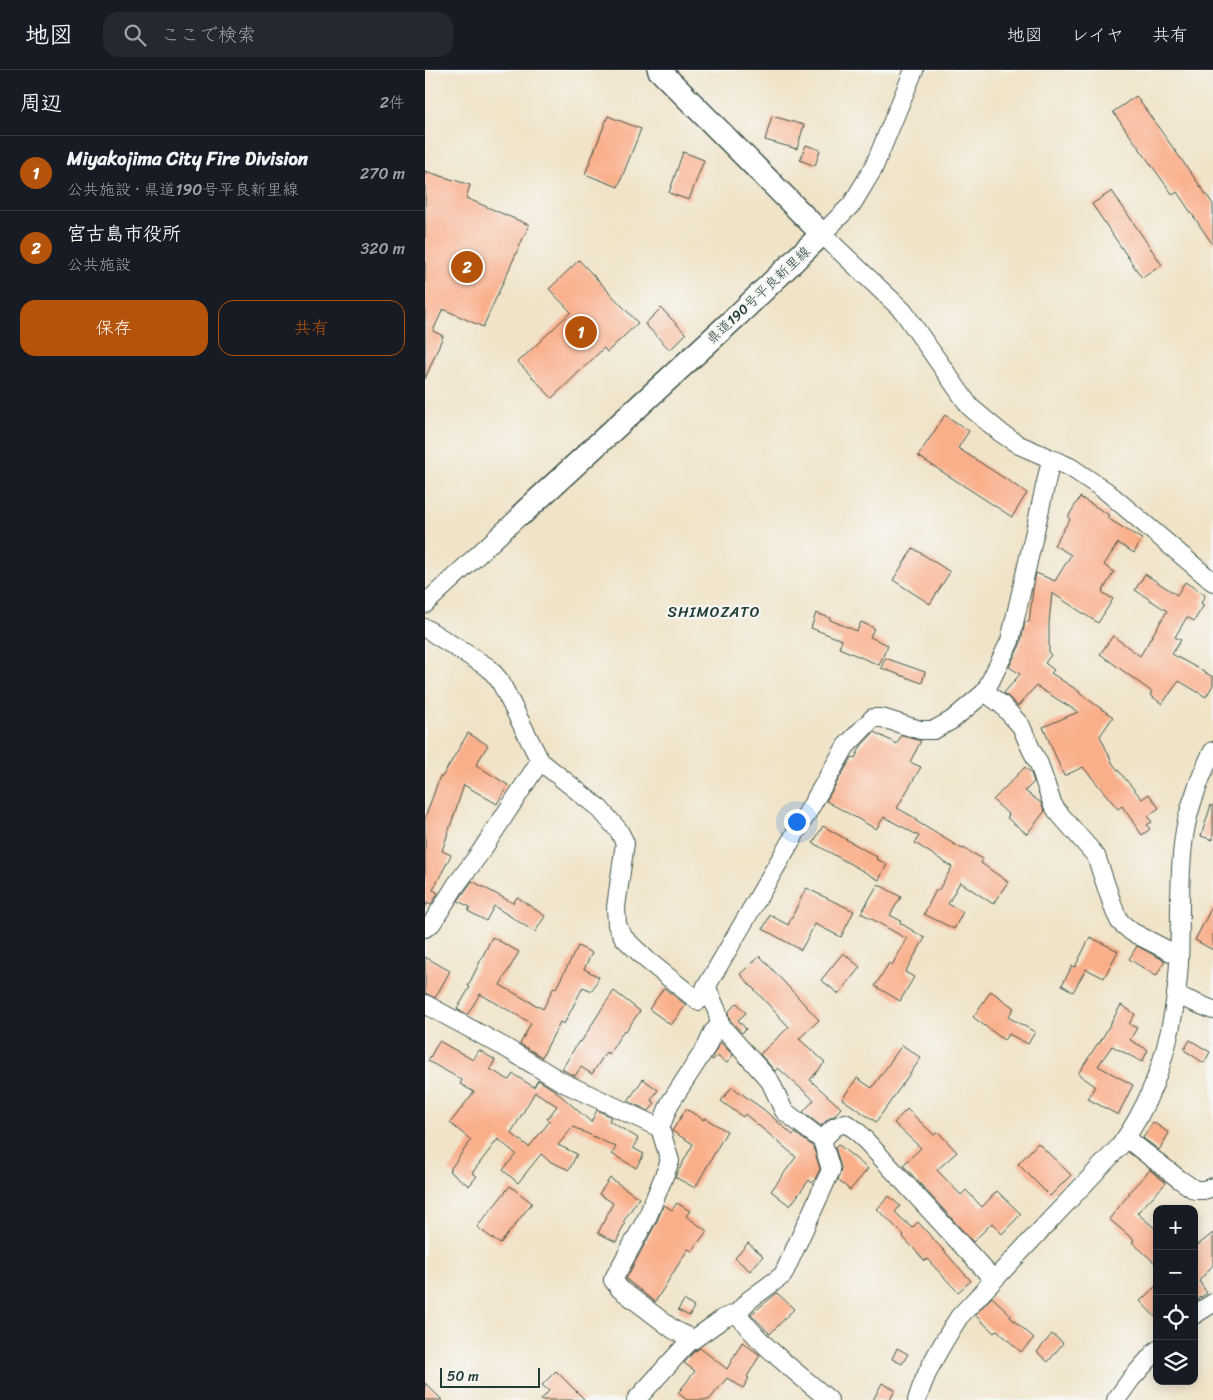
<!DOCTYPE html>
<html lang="ja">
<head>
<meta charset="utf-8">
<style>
	:root { --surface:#171b24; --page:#242831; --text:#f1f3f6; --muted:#9ea1a6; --line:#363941; --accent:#b45309 }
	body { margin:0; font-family:Sriracha,"Klee One",sans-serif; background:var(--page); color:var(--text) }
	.controls { position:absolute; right:15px; bottom:15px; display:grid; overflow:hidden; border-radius:10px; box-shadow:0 2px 12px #0003 }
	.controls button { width:45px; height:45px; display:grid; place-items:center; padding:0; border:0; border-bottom:1px solid var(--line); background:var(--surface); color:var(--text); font:25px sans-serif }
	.scale { position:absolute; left:15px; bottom:12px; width:100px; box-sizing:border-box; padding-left:5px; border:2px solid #1f3d34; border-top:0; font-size:14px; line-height:18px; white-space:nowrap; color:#1f3d34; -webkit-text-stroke:4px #f6f6f2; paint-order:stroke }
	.you { position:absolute; left:371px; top:751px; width:18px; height:18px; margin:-12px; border:4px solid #fff; border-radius:50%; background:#1a73e8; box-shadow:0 0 0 8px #1a73e833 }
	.badge { display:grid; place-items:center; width:32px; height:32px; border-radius:50%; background:var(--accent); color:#fff; font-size:16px; font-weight:700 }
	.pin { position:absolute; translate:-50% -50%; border:2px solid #fff; box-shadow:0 1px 5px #0006 }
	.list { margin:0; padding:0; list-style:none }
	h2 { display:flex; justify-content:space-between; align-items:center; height:65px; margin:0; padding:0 20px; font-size:21px }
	h2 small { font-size:16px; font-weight:400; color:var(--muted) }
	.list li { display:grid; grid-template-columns:32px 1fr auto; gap:15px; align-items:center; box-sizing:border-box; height:75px; padding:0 20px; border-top:1px solid var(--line) }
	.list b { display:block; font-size:19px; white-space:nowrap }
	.list p { margin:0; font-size:16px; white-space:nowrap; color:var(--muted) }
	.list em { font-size:16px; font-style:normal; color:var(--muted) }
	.actions { display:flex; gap:10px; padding:15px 20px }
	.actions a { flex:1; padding:11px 0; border:1px solid var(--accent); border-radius:15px; text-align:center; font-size:18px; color:var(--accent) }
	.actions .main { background:var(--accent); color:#fff }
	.icon { flex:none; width:28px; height:28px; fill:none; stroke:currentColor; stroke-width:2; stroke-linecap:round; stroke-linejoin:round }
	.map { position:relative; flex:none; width:788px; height:1330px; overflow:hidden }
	header { display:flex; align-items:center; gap:30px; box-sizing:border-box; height:70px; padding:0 25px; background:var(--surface); border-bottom:1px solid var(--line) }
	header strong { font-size:24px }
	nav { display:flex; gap:28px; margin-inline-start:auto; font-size:18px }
	.search { width:350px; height:45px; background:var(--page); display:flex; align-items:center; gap:12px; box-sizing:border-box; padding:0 18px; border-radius:15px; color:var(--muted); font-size:19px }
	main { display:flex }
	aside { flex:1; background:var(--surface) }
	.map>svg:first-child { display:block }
	.building { fill:#faaf8b; fill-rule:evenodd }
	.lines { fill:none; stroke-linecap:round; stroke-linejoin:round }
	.minor-casing { stroke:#3e564a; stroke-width:20 }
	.major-casing { stroke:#3e564a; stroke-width:25 }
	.minor { stroke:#fff; stroke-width:18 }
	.major { stroke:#fff; stroke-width:22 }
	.labels { text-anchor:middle; stroke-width:4.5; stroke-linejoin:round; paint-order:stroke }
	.street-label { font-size:14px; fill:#1f3d34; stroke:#f6f6f2 }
	.neighbourhood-label { font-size:15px; letter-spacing:1px; fill:#1f3d34; stroke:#f6f6f2 }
</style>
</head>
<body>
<header>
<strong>地図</strong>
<div class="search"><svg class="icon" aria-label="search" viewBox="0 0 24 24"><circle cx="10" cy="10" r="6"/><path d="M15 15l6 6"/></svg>ここで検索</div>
<nav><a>地図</a><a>レイヤ</a><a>共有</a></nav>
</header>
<main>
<aside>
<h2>周辺<small>2件</small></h2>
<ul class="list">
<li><span class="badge">1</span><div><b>Miyakojima City Fire Division</b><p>公共施設 · 県道190号平良新里線</p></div><em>270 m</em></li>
<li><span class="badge">2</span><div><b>宮古島市役所</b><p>公共施設</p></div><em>320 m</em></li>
</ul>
<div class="actions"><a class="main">保存</a><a>共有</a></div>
</aside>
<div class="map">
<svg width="788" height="1330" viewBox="0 0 788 1330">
	<rect width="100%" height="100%" fill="#f6f6f2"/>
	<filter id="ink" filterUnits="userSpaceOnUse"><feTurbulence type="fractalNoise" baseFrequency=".02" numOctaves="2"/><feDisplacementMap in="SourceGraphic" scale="10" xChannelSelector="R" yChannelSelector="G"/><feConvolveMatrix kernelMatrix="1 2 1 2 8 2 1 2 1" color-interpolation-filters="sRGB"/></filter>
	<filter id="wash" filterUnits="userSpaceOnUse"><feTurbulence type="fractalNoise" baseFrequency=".0096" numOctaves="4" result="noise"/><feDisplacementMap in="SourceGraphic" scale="20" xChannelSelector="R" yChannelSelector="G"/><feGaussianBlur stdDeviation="1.12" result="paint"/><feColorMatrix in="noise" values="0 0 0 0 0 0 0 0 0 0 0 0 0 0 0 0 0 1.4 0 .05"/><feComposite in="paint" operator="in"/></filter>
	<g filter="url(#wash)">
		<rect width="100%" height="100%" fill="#f0e3c8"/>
		<g id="blocks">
			<g class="building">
				<path d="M711 26 788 134V175L752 122 748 125 688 42Z"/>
				<path d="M183 46 216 59 193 117 160 104Z"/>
				<path d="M347 46 379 55 372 79 340 70Z"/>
				<path d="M381 75 395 80 390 96 375 90Z"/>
				<path d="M258 82 279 90 264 130 244 123Z"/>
				<path d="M0 101 45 115 41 128 104 155 58 257 18 239 8 261 18 266 0 309Z"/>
				<path d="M687 121 737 195 717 208 667 134Z"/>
				<path d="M154 190 213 253 182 282 179 278 127 328 93 292 146 242 124 219Z"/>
				<path d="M236 238 261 264 245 280 220 254Z"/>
				<path d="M520 345 544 361 533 378 602 423 587 447 493 386Z"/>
				<path d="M655 427 684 445 682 448 717 469 709 483 693 473 679 495 689 502 677 522 688 529 673 553 627 523 624 553V583L626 585 620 593 629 600 626 603 655 622 654 623 688 647 675 666 688 694 717 729 724 724 734 738 723 746 727 752 722 755 725 759 717 765 697 736 693 739 658 697 639 706 618 657 653 642 611 616 593 636 579 623 595 604 584 597 595 575 600 552H604L608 519 611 503 630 511 646 485 629 475 645 449 643 447Z"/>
				<path d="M488 478 525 502 505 534 468 510Z"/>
				<path d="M720 504 752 525 760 512 780 525 776 533 779 535 769 551 762 547 750 567 756 570 747 584 788 607V615L781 627 754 611 737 634 725 625 727 622 675 584 688 566 715 586 742 541 710 520Z"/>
				<path d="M391 543 405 548V550L432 561 436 552 449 558 445 567 463 575 454 595 414 578 417 570 386 558Z"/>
				<path d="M460 588 500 602 497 613 456 598Z"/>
				<path d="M449 662 472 674 476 665 496 671 485 692 496 697 472 738 492 749 491 751 537 779 538 778 558 789 556 793 583 812 568 834 535 812 523 834 538 842 529 859 499 844 511 820 513 821 527 797 490 773 494 766 459 747 451 759 401 731 427 687 430 688 436 676Z"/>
				<path d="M43 663 63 675 51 695 83 715 72 734 39 715 17 781 26 785 8 820 13 823 6 835 2 833 0 838V748L15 706 17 707Z"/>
				<path d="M600 697 606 703 609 712 600 721 616 733 620 741 602 764 582 748 584 745 568 730Z"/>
				<path d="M786 735 788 736V770L776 766Z"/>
				<path d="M398 756 452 787 451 789 462 794 454 810 388 773Z"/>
				<path d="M47 811 88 833 92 827 120 846 110 862 69 836 61 851 43 841 45 837 33 831Z"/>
				<path d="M453 814 476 827 465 845 476 851 475 853 500 868 480 902 489 907 475 931 450 916 464 893 467 895 482 869 436 843Z"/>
				<path d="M381 818 429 841 416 867 390 854 376 880 338 859 345 845 363 855Z"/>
				<path d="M788 835V880L770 870Z"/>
				<path d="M67 867 94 882 75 915 118 939 129 917 131 918 153 876 167 883 159 899 174 907 167 921 158 917 139 954 135 952 117 987 95 974 106 953 55 924 42 945 32 939 45 917 43 916Z"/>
				<path d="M665 867 693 881 679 908 661 899 648 922 637 915 647 896 650 897Z"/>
				<path d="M712 876 740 891 731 906 704 889Z"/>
				<path d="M418 883 435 897 414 924 396 910Z"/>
				<path d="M335 886 394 950 374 969 400 992 385 1010 416 1038 409 1046 403 1049 396 1056 378 1042 389 1030 353 998 350 1001 335 984 364 957 315 904Z"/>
				<path d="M0 887 25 901 10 928 0 923Z"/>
				<path d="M239 918 261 935 246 955 224 939Z"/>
				<path d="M189 921 215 941 201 961 199 960 184 984 181 982 167 1004 156 997 150 1006 144 1003 137 999 154 971 156 972 179 935Z"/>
				<path d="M566 921 589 938 583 947 610 962 603 974 584 964 579 970 548 947Z"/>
				<path d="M312 933 321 943 313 950 321 959 317 963 305 950 303 942Z"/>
				<path d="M696 935 710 944 704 954 712 958 705 970 723 980 717 992 687 976 673 996 708 1015 693 1045 663 1029 670 1016 653 1004 673 973 674 974Z"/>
				<path d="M765 970 785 982 779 993 759 980Z"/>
				<path d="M14 971 48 990 54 980 70 990 65 999 84 1010 88 1004 109 1017 113 1010 128 1019 166 1052 172 1040 186 1047 184 1051 213 1068 208 1078 219 1084 211 1098 187 1084 191 1077 148 1057 133 1075 152 1084 144 1100 124 1091 116 1084 93 1113 78 1100 91 1084 73 1069 47 1103 52 1106 44 1116 24 1101 46 1070 25 1053 49 1022 35 1014 37 1010 3 991ZM110 1022 132 1036 122 1049 125 1051 104 1077 86 1063Z"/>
				<path d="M295 972 308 985 302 993 292 986 288 990 286 989Z"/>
				<path d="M477 975 496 988 451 1052 417 1029 432 1008 447 1018Z"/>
				<path d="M218 1009 233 1020 226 1030 230 1033 224 1041 203 1031Z"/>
				<path d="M307 1017 338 1039 368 1065 370 1063 388 1076 395 1099 390 1109 387 1113 384 1110 365 1136 346 1121 371 1087 320 1044 318 1047 296 1031Z"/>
				<path d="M261 1039 279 1050V1048L302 1061 270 1118 250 1107 268 1074 247 1061Z"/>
				<path d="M482 1039 509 1065 513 1062 532 1082 512 1100 536 1125 541 1120 557 1137 572 1121 596 1144 577 1164 567 1153 548 1172 478 1095 496 1078 469 1053Z"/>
				<path d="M728 1052 744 1063 734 1080 718 1068Z"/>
				<path d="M613 1073 646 1105 625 1126 593 1094Z"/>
				<path d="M413 1074 443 1099 425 1120 413 1110 416 1098 410 1077Z"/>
				<path d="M725 1100 741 1113 712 1143 732 1160V1195L707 1172 709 1170 684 1149 705 1123 704 1122Z"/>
				<path d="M185 1108 214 1128 198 1152 200 1153 191 1172 173 1163 188 1133 174 1124Z"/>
				<path d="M85 1116 107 1133 75 1174 52 1157Z"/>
				<path d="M464 1126 475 1136 470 1142 487 1158 493 1152 546 1211 533 1222 502 1189 500 1191 478 1167 479 1165 452 1139Z"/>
				<path d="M252 1133 265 1141 261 1146 282 1161 267 1181 263 1179 230 1232 201 1209 231 1153 239 1135 247 1140Z"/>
				<path d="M788 1163V1195L774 1211 782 1223 769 1232V1178Z"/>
				<path d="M323 1173 338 1186 325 1201 310 1188Z"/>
				<path d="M732 1215V1249L715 1231Z"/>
				<path d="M352 1223 369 1239 345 1264 326 1244Z"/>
				<path d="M567 1227 586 1245 585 1247 609 1268 596 1282 572 1260 569 1263 550 1245Z"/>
				<path d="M259 1230 269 1237 264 1246 253 1240Z"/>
				<path d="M627 1264 638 1273 623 1292 612 1282Z"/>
				<path d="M317 1272 335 1285 322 1307 324 1308 318 1318 302 1308 284 1330H262L253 1323 270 1301 259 1293 269 1282 275 1278 302 1299Z"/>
				<path d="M472 1278 483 1284 477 1294 467 1289Z"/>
				<path d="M131 1301 160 1330H116L124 1321 117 1315Z"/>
				<path d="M0 1313 17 1330H0Z"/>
				<path d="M457 1313 470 1320 465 1330H448Z"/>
			</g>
		</g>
	</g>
	<g filter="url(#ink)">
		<use href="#blocks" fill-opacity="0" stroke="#3e564a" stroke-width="1"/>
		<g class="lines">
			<g class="minor-casing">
				<g id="minor">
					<path d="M489 0 448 99 427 134 397 164 478 241 545 337 576 363 594 375 645 397 681 421 788 512"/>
					<path d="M0 534 98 443"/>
					<path d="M0 558 64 598 75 611 115 691 175 739 194 761 200 773 191 837 192 855 199 868 222 890 273 931 421 676 448 648H457L495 660H509L527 650 560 622 585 571 626 390"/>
					<path d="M560 622 577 635 596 656 606 679 614 694 627 733 632 741 671 786 690 842 695 852 707 862 754 886"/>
					<path d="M0 858 7 853 31 815 55 783 115 691"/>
					<path d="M281 916 292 941 295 955 345 1011 359 1041 397 1070"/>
					<path d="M751 925 788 940"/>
					<path d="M0 934 81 978 137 1012 235 1058 245 1091 222 1148 188 1210 195 1219 249 1260 268 1269"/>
					<path d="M235 1058 245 1033 282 976 288 962 295 955"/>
					<path d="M701 1068 754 1109 770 1120H779L788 1117"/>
					<path d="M312 1243C336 1277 373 1303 404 1330"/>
					<path d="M769 1245 788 1233"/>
					<path d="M211 1330 262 1274 299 1248 312 1243 324 1230 358 1205 406 1100 397 1070 410 1057 420 1053 431 1060 568 1209"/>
					<path d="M492 1330C501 1300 517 1274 534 1247L695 1076C734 1023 750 958 754 893 756 849 753 804 760 760 764 737 777 702 788 681"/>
					<path d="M691 1330 706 1309 732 1280"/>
				</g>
			</g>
			<g class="major-casing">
				<path id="major" d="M98 443 313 245 397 164 234 0"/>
			</g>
			<use href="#minor" class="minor"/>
			<use href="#major" class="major"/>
		</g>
	</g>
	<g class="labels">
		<g class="street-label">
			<text transform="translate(333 225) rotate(-43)" y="5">県道190号平良新里線</text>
		</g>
		<g class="neighbourhood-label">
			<text x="289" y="547">SHIMOZATO</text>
		</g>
	</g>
</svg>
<div class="controls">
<button>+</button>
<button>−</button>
<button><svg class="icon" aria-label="locate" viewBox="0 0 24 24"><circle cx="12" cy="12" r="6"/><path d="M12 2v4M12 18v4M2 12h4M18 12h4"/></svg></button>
<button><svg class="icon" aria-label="layers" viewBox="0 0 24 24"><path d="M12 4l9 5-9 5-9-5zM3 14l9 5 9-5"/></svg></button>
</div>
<div class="scale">50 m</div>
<div class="you"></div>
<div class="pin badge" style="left:156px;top:262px">1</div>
<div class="pin badge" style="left:42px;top:197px">2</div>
</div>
</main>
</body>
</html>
